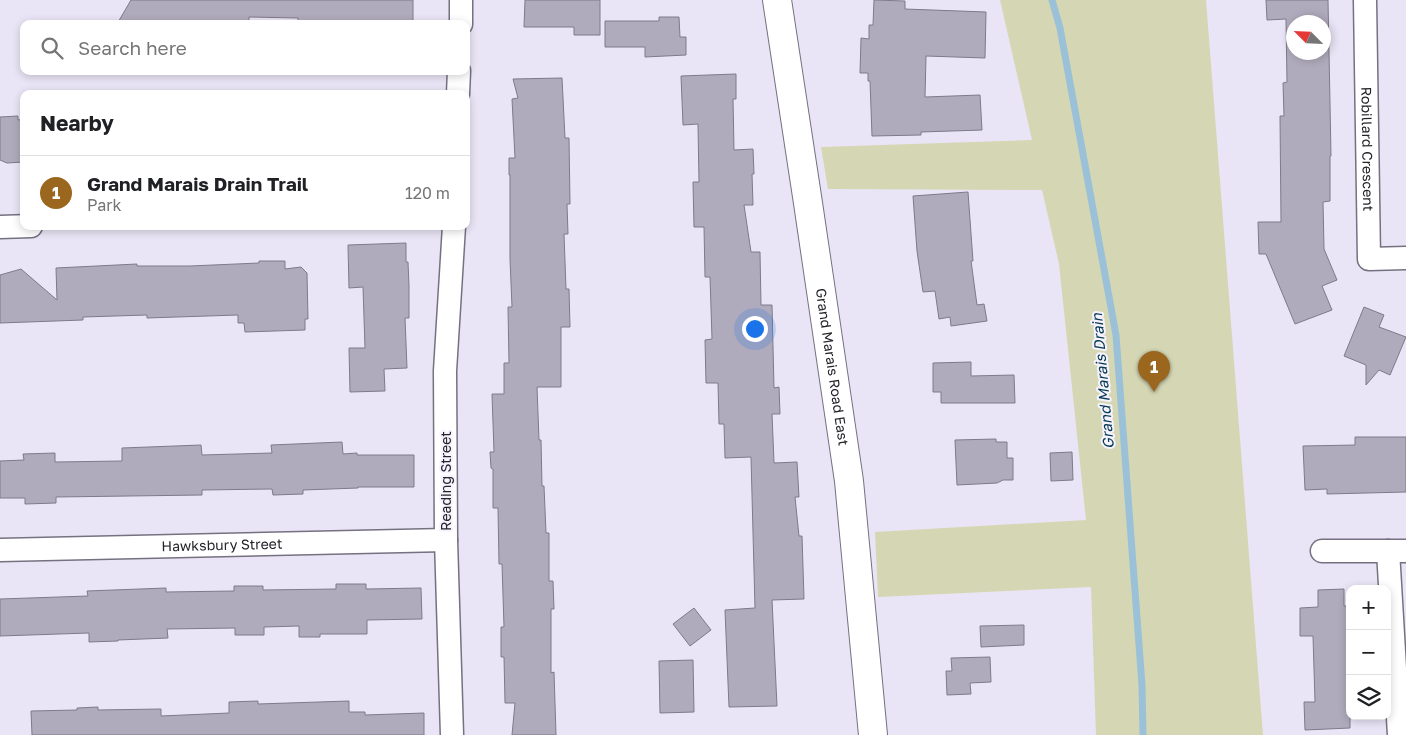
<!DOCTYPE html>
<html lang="en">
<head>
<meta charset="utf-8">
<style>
	:root { --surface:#fff; --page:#f2f2f2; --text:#202124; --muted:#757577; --line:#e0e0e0; --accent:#9b661d }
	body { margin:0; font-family:"Golos Text",sans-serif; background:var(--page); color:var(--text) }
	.controls { position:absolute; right:15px; bottom:15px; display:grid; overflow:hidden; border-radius:10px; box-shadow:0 2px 8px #0003 }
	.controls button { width:45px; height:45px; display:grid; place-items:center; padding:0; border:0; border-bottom:1px solid var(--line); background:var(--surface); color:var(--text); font:25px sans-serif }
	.compass { position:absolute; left:1286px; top:15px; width:45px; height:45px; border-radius:50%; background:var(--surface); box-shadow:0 2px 8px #0003; rotate:294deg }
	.you { position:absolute; left:754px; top:328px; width:18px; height:18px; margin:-12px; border:4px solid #fff; border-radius:50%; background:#1a73e8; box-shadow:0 0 0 8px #1a73e833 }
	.badge { display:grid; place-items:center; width:32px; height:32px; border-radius:50%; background:var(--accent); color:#fff; font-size:16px; font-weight:700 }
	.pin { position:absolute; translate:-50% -41px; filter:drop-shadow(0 1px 2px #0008) }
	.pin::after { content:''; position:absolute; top:26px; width:18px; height:15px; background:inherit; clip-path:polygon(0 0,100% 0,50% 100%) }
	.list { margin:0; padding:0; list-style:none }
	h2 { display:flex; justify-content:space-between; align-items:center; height:65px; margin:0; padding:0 20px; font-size:21px }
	h2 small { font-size:16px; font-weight:400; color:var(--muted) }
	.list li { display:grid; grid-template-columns:32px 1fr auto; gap:15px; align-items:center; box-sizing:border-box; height:75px; padding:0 20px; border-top:1px solid var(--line) }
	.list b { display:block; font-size:19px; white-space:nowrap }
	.list p { margin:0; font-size:16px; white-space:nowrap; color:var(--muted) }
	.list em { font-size:16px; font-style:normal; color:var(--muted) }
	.icon { flex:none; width:28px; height:28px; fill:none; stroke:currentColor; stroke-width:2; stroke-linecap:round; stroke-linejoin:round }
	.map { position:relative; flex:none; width:1406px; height:735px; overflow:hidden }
	.search { position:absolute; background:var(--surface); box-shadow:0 2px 8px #0003; left:20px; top:20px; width:450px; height:55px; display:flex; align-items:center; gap:12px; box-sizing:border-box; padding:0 18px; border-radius:10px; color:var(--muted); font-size:19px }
	.panel { position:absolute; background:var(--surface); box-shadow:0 2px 8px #0003; left:20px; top:90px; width:450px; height:140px; border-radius:10px }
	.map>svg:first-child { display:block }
	.green { fill:#d5d7b4 }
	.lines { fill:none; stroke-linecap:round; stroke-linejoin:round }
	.stream { stroke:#9ac1d8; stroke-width:7 }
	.building { fill:#b0abbc; stroke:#7e7a89; fill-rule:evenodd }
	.minor-casing { stroke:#757180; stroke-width:25 }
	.tertiary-casing { stroke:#757180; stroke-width:30 }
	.minor { stroke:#fff; stroke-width:22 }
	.tertiary { stroke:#fff; stroke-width:28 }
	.labels { text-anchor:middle; stroke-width:4; stroke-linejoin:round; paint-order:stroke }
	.street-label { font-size:14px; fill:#242329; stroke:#f6f3fe }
	.water-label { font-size:15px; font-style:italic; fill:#053a53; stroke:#f6f3fe }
</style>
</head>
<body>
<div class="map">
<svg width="1406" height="735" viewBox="0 0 1406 735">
	<rect width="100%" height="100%" fill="#eae5f6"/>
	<path class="green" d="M1000 0H1206L1263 735H1096L1091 587 878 597 875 532 1086 520 1059 264 1042 190 828 189 821 147 1032 140Z"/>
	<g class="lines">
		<path class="stream" d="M1052 0 1060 28 1116 335 1142 685 1143 735"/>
	</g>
	<g class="building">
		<path d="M131 0H413V24H298V18L249 17V24H117Z"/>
		<path d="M525 0H600V35H574V27H524Z"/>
		<path d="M874 0 905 1V9L986 12 985 58 926 56 925 97 980 95 982 130 921 132V135L872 136 870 81H868V73H860L861 38 869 39V25H873Z"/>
		<path d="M1266 0H1328L1331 156H1330V201L1323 202 1324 249 1337 280 1322 286 1332 310 1295 324 1266 254H1259L1258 222H1281L1280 116H1284L1283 83 1287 82 1286 19 1267 20ZM1294 22H1324V52H1294Z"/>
		<path d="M659 17H679L680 37H686V55L645 57V47H605V21H659Z"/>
		<path d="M736 74V99H733L734 150 753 149 754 174H752L753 205H744L751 252H760L761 305H772L774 388 779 387 780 414H772L774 463 797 462 799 497H795L799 536H802L804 599 772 600 777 706 729 707 725 610 755 608 751 457 725 458 724 424H719L718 383H706L705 340 712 339 710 277H705L704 227H694L693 182H699L698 124 683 125 681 76Z"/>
		<path d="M562 78 565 138H569L570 204H567L568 234H564L566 289H569L570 327H561V387H537L539 440H541L542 486H544L546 533H549V581H553L554 609H551V673L554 672 556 735H512L515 703H505L504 657H501V627H504L502 564H499L498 508H493V469L491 468 490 452H494L492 394H504V363H509L508 307H512L510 259V175H509V158H515L512 99 518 98 513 79Z"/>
		<path d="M18 116V120L24 119V162L7 163 0 160V117Z"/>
		<path d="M968 192 973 261H971L977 305 984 304 987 321 951 326 950 317 939 319 935 291 923 292 917 251 913 196Z"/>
		<path d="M406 243V262H408L409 286V318H405L407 368 384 369 385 391 350 392 349 348H365L363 287 349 288 348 245Z"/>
		<path d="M259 261H285V269L301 267 307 273 308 319H305V330L245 332 244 323H238V315L147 318V315L83 317V320L0 323V275L21 269 57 300 56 268 137 264V266H190L259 263Z"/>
		<path d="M1364 307 1384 315 1379 327 1406 337 1390 375 1379 370 1366 385V365L1344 356Z"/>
		<path d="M971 362V376L1014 375 1015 403H941V392H933V363Z"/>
		<path d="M1355 437H1406V492L1327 494V489L1305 490 1303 446 1355 445Z"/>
		<path d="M996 439V442H1007V458H1013V480H1003L997 483 957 485 955 440Z"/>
		<path d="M342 442 343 454 357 453V455H414V487H358V488L303 490V494L273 495 272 489 202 490V495L56 497V503L25 504V498H0V461L24 460 23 454 55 453V462L122 461V448L201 445 202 455 272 453 271 445Z"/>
		<path d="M1072 452 1073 480 1051 481 1050 453Z"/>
		<path d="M336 584H366V589L421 588 422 619 367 620V634H320V637H299V626L264 627V635H235V628L167 629 168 638 118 640V641L89 642V633L0 636V599L88 596 87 591 166 588V592L234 591V586H263V590L336 589Z"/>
		<path d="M1344 589V606H1350V728L1305 730 1304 702H1315L1313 636H1300V608L1318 607V590Z"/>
		<path d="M694 608 711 630 690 646 673 624Z"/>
		<path d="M1024 625V645L981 647 980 626Z"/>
		<path d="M990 657 991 682 970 683 971 694 947 695 946 671H952L951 658Z"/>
		<path d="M693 660 694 712 660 713 659 661Z"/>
		<path d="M258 701V704L349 701V712H365V715L424 713V735H32L31 711 77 710V708L98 707V710L161 709V716L229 713V702Z"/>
	</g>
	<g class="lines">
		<g class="minor-casing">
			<g id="minor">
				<path id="s1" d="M1365 0 1369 259 1406 258"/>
				<path d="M461 24V0"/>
				<path d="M458 94 459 71"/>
				<path d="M0 227 31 226"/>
				<path id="s2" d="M0 550 446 540"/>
				<path d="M1322 551H1406"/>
				<path d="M1388 551 1399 735"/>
				<path d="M452 735 446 540 445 371 454 226"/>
			</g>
		</g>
		<g class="tertiary-casing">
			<g id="tertiary">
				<path id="s3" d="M777 0 808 203 849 481 873 735"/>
			</g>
		</g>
		<use href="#minor" class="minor"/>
		<use href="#tertiary" class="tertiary"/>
	</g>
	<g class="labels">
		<g class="street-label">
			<text dy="5" stroke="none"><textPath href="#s1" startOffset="149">Robillard Crescent</textPath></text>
			<text dy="5" stroke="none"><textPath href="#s3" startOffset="371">Grand Marais Road East</textPath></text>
			<text transform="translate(446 481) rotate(-90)" y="5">Reading Street</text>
			<text dy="5" stroke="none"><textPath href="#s2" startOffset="222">Hawksbury Street</textPath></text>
		</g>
		<g class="water-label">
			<text transform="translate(1103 381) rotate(-95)" y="5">Grand Marais Drain</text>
		</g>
	</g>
</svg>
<div class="controls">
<button>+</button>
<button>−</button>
<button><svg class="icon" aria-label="layers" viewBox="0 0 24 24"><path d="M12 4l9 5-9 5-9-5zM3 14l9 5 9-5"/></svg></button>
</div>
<svg class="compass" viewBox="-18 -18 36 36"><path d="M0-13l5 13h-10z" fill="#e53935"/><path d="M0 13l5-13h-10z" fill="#757577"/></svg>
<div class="you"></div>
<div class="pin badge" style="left:1154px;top:392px">1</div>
<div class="search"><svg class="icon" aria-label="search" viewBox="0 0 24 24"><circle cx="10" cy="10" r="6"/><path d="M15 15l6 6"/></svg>Search here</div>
<section class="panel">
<h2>Nearby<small></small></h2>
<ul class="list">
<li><span class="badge">1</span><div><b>Grand Marais Drain Trail</b><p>Park</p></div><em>120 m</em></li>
</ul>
</section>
</div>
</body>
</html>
